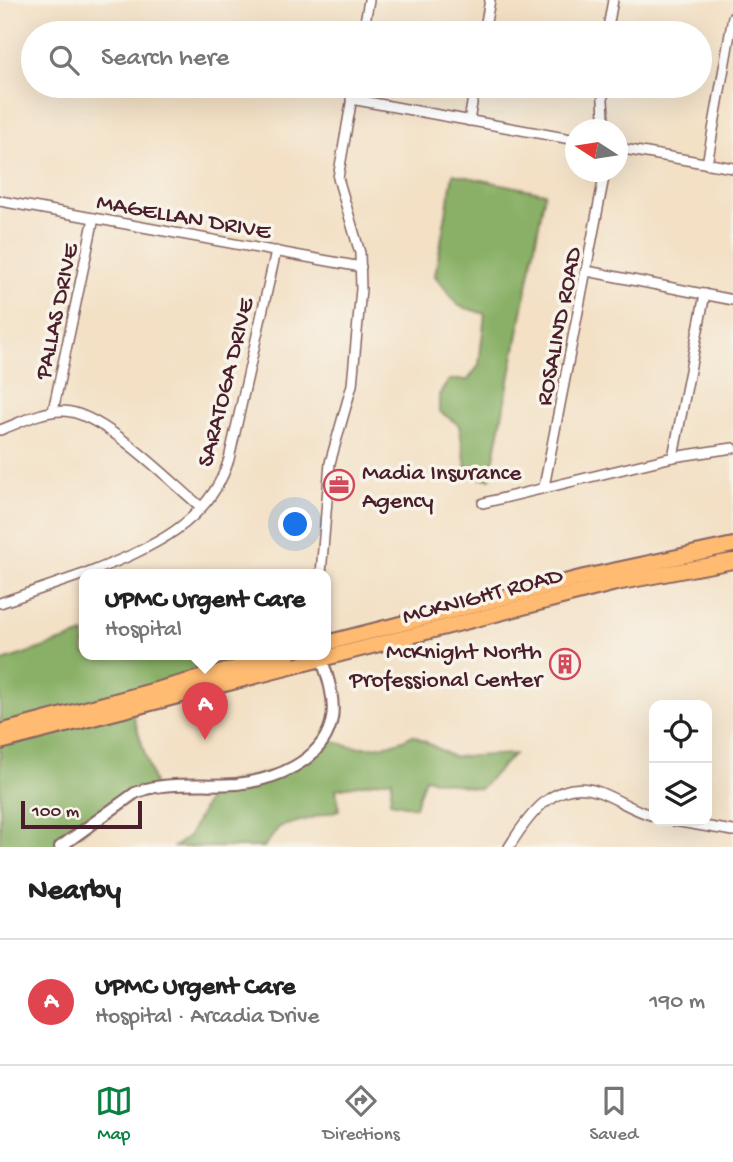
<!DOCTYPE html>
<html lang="en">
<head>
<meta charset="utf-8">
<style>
	:root { --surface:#fff; --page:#f2f2f2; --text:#222; --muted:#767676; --line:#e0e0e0; --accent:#0b8043 }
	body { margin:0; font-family:"Gochi Hand",sans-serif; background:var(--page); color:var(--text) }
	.controls { position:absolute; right:21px; bottom:21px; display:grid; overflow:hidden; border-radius:14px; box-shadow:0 7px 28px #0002 }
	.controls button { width:63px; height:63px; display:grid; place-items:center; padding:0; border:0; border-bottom:2px solid var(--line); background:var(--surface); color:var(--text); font:35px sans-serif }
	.compass { position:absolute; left:565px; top:119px; width:63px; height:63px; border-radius:50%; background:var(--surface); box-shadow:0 7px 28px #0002; rotate:282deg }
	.scale { position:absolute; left:21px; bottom:18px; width:121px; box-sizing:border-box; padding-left:7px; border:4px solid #4a1f2b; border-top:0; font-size:19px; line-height:24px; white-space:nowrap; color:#4a1f2b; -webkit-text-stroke:5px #f7f3e8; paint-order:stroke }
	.you { position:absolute; left:296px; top:525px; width:24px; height:24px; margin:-18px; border:5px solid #fff; border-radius:50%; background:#1a73e8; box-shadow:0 0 0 10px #1a73e833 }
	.badge { display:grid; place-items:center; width:46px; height:46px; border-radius:50%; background:var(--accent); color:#fff; font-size:23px; font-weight:700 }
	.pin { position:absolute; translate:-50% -58px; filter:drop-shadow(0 2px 4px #0008) }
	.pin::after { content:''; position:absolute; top:37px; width:24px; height:21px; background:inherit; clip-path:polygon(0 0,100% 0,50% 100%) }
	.popup { position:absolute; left:79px; top:569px; width:252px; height:91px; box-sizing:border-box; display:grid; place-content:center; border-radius:14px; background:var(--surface); filter:drop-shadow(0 2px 5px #0005); font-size:23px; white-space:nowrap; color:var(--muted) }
	.popup b { font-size:26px; color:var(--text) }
	.popup::after { content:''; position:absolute; left:50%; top:100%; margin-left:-14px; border:14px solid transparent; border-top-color:var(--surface) }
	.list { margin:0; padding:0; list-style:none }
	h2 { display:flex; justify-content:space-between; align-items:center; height:91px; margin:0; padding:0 28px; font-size:30px }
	h2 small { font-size:23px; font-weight:400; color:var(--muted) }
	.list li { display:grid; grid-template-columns:46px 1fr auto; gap:21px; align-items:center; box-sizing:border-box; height:126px; padding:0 28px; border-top:2px solid var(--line) }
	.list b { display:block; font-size:26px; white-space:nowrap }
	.list p { margin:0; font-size:23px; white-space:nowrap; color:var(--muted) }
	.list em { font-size:23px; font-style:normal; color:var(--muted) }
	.icon { flex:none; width:38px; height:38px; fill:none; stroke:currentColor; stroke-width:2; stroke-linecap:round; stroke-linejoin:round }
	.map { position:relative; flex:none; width:733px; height:847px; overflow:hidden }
	.search { position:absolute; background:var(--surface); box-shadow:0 7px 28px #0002; left:21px; right:21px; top:21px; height:77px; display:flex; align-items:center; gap:18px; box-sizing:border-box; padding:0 24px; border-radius:38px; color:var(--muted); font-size:26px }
	.sheet { height:217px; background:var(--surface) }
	nav { display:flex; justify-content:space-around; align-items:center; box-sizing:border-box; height:98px; border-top:2px solid var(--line); background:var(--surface); font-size:19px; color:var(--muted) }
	nav a { display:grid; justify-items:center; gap:4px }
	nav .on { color:var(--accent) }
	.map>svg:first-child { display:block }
	.forest { fill:#89b066; stroke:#6a6848; stroke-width:2 }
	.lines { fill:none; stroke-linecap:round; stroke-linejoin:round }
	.minor-casing { stroke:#856361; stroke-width:12 }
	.tertiary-casing { stroke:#856361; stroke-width:14 }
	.trunk-casing { stroke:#856361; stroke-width:18 }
	.minor { stroke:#fff; stroke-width:9 }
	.tertiary { stroke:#fff; stroke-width:10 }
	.trunk { stroke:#ffbb71; stroke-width:14 }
	.labels { text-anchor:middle; stroke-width:7; stroke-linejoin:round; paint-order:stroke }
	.street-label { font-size:24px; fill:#4a1f2b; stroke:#f7f3e8 }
	.poi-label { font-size:24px; fill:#4a1f2b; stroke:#f7f3e8; text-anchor:start }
</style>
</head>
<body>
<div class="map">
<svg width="733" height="847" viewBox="0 0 733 847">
	<rect width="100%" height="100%" fill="#f7f3e8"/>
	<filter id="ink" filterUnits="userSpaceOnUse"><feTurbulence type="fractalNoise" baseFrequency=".0143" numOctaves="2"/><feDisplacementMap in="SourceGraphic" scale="14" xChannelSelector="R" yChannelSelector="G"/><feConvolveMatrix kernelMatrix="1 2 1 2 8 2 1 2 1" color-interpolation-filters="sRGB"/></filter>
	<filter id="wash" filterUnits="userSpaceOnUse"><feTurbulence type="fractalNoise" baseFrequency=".00686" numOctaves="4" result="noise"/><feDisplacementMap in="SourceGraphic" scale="28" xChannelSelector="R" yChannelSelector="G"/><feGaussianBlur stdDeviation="1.57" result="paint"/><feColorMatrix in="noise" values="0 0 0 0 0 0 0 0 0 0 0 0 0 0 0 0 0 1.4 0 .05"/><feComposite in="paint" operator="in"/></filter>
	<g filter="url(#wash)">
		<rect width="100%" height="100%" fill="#f3e0c5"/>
		<g class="forest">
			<path d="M453 174 545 193 490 479 468 477 459 425 439 411V395L449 380H468L479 365 485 314 459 306 435 276Z"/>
			<path d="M84 634V654H213L208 676 0 732V662Z"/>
			<path d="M131 708 155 787 146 789 60 847H0V742Z"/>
			<path d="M413 735 453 757 514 754 480 789 425 778 415 807 390 802 392 779 336 789 339 810 279 827 264 847H174L189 836 215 785 291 768 325 737C352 752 386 750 413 735Z"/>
		</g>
	</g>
	<g filter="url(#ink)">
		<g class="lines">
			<g class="minor-casing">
				<g id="minor">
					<path d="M363 33 369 0"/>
					<path d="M484 33 490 0"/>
					<path d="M607 33 613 0"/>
					<path d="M602 86 605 130"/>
					<path d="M351 99 576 140"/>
					<path d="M469 121 475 86"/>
					<path d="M618 148 733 168"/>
					<path d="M707 164 733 17"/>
					<path d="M0 201 361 267"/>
					<path d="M587 271 733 300"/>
					<path d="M53 411 94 218"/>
					<path d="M0 430C20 423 40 411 62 411 101 410 170 481 201 507"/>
					<path d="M673 457 705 294"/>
					<path d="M544 487 605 172"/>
					<path d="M483 503 673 457 733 448"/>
					<path d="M86 574C145 550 209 526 229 459L276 251"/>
					<path d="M321 574 330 463 352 385 361 289 360 253 338 178 354 86"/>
					<path d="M0 603 84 574"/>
					<path d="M674 821 733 831"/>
					<path d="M509 847C528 816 556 776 599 792 618 799 634 811 654 816"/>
				</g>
			</g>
			<g class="tertiary-casing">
				<path id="tertiary" d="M60 847 135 793 146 789C175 782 207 786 237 784 274 780 321 762 331 723 337 702 327 674 320 654"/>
			</g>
			<g class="trunk-casing">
				<g id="trunk">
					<path d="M326 643 584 577 733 545"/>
					<path d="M0 732 289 654"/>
					<path d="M0 742 616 583 733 561"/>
				</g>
			</g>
			<use href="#minor" class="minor"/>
			<use href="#tertiary" class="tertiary"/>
			<use href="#trunk" class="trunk"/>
		</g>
	</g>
	<defs>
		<g id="office-ring" transform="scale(1.575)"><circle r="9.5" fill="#f7f3e8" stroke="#d1495b" stroke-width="1.5"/><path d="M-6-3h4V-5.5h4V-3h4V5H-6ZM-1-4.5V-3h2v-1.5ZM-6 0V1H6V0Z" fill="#d1495b"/></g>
		<g id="building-ring" transform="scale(1.575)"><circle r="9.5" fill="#f7f3e8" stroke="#d1495b" stroke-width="1.5"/><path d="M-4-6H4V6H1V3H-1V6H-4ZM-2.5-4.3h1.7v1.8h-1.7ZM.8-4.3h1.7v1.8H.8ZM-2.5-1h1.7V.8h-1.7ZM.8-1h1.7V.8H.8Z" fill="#d1495b"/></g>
	</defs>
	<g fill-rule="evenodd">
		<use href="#office-ring" x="339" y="485"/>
		<use href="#building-ring" x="565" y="664"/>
	</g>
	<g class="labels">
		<g class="street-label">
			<text transform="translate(184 215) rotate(10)" y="8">MAGELLAN DRIVE</text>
			<text transform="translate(55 311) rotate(-78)" y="8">PALLAS DRIVE</text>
			<text transform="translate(557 326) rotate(-79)" y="8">ROSALIND ROAD</text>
			<text transform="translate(224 382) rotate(-76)" y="8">SARATOGA DRIVE</text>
			<text transform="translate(482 594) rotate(-15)" y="8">MCKNIGHT ROAD</text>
		</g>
		<g class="poi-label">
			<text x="362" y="479">Madia Insurance<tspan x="362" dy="28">Agency</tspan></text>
			<text x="542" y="658" text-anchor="end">McKnight North<tspan x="542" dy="28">Professional Center</tspan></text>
		</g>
	</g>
</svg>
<div class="controls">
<button><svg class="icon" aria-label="locate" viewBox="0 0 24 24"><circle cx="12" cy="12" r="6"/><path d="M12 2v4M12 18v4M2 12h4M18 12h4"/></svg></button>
<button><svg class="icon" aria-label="layers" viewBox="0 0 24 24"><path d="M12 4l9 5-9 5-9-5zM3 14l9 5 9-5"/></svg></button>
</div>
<svg class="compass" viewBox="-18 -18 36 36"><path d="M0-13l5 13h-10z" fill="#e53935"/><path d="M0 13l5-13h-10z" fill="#767676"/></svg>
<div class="scale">100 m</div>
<div class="you"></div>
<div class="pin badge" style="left:205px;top:740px;background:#e0444e">A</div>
<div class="popup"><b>UPMC Urgent Care</b>Hospital</div>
<div class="search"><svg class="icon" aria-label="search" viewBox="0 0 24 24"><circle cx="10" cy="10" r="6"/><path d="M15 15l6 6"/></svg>Search here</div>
</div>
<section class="sheet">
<h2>Nearby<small></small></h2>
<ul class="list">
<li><span class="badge" style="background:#e0444e">A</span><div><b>UPMC Urgent Care</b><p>Hospital · Arcadia Drive</p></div><em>190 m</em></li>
</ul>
</section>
<nav>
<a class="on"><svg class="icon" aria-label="map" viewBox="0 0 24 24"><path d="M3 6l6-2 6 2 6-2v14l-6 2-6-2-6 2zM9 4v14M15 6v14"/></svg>Map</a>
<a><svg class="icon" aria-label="directions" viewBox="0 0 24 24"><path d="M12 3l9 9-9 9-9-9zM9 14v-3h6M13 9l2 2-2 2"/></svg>Directions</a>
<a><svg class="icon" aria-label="saved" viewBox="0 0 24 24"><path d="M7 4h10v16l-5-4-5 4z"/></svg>Saved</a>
</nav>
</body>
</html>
